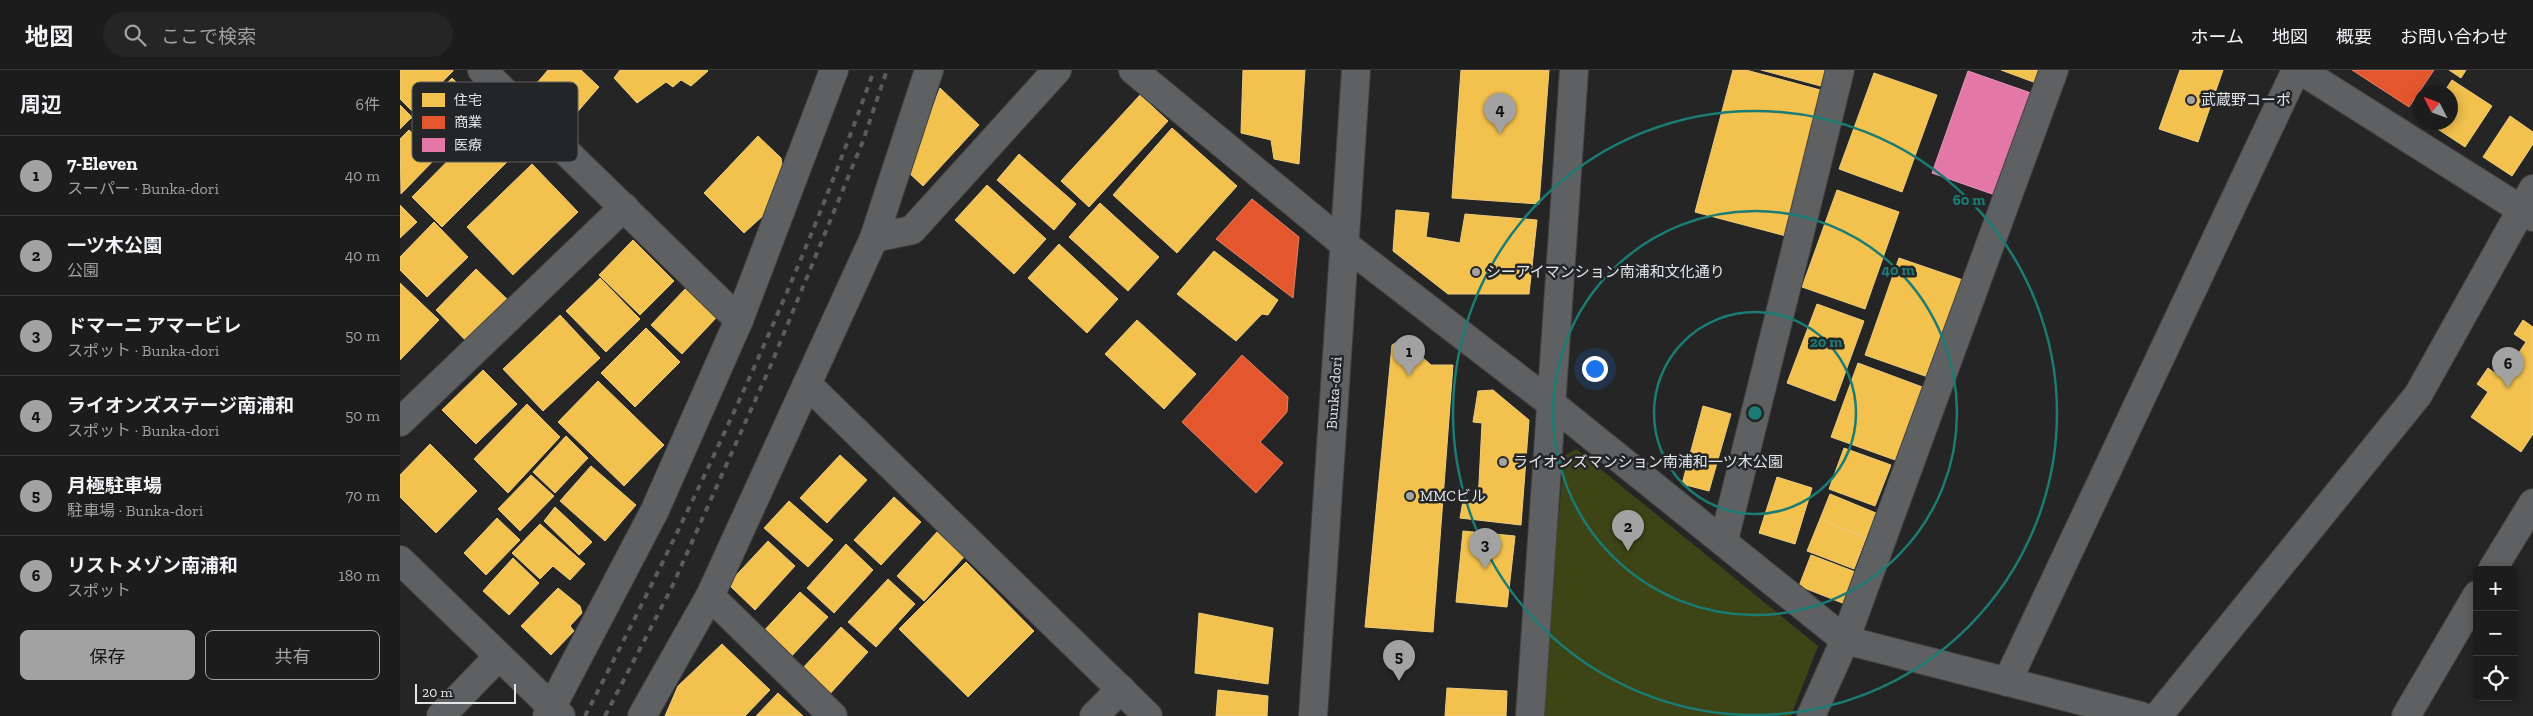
<!DOCTYPE html>
<html lang="ja">
<head>
<meta charset="utf-8">
<style>
	:root { --surface:#1c1c1c; --page:#252525; --text:#f1f3f6; --muted:#a0a1a3; --line:#3a3a3b; --accent:#a2a2a3 }
	body { margin:0; font-family:"Zilla Slab","Noto Sans JP",serif; background:var(--page); color:var(--text) }
	.controls { position:absolute; right:15px; bottom:15px; display:grid; overflow:hidden; border-radius:8px; box-shadow:0 2px 12px #0003 }
	.controls button { width:45px; height:45px; display:grid; place-items:center; padding:0; border:0; border-bottom:1px solid var(--line); background:var(--surface); color:var(--text); font:25px sans-serif }
	.compass { position:absolute; left:2013px; top:15px; width:45px; height:45px; border-radius:50%; background:var(--surface); box-shadow:0 2px 12px #0003; rotate:312deg }
	.scale { position:absolute; left:15px; bottom:12px; width:101px; box-sizing:border-box; padding-left:5px; border:2px solid #e5e6e7; border-top:0; font-size:14px; line-height:18px; white-space:nowrap; color:#e5e6e7; -webkit-text-stroke:4px #242527; paint-order:stroke }
	.you { position:absolute; left:1194px; top:298px; width:18px; height:18px; margin:-12px; border:4px solid #fff; border-radius:50%; background:#1a73e8; box-shadow:0 0 0 8px #1a73e833 }
	.badge { display:grid; place-items:center; width:32px; height:32px; border-radius:50%; background:var(--accent); color:#111; font-size:16px; font-weight:700 }
	.pin { position:absolute; translate:-50% -41px; filter:drop-shadow(0 1px 2px #0008) }
	.pin::after { content:''; position:absolute; top:26px; width:18px; height:15px; background:inherit; clip-path:polygon(0 0,100% 0,50% 100%) }
	.list { margin:0; padding:0; list-style:none }
	h2 { display:flex; justify-content:space-between; align-items:center; height:65px; margin:0; padding:0 20px; font-size:21px }
	h2 small { font-size:16px; font-weight:400; color:var(--muted) }
	.list li { display:grid; grid-template-columns:32px 1fr auto; gap:15px; align-items:center; box-sizing:border-box; height:80px; padding:0 20px; border-top:1px solid var(--line) }
	.list b { display:block; font-size:19px; white-space:nowrap }
	.list p { margin:0; font-size:16px; white-space:nowrap; color:var(--muted) }
	.list em { font-size:16px; font-style:normal; color:var(--muted) }
	.actions { display:flex; gap:10px; padding:15px 20px }
	.actions a { flex:1; padding:11px 0; border:1px solid var(--accent); border-radius:8px; text-align:center; font-size:18px; color:var(--accent) }
	.actions .main { background:var(--accent); color:#111 }
	.icon { flex:none; width:28px; height:28px; fill:none; stroke:currentColor; stroke-width:2; stroke-linecap:round; stroke-linejoin:round }
	.map { position:relative; flex:none; width:2133px; height:646px; overflow:hidden }
	header { display:flex; align-items:center; gap:30px; box-sizing:border-box; height:70px; padding:0 25px; background:var(--surface); border-bottom:1px solid var(--line) }
	header strong { font-size:24px }
	nav { display:flex; gap:28px; margin-inline-start:auto; font-size:18px }
	.search { width:350px; height:45px; background:var(--page); display:flex; align-items:center; gap:12px; box-sizing:border-box; padding:0 18px; border-radius:28px; color:var(--muted); font-size:19px }
	main { display:flex }
	aside { flex:1; background:var(--surface) }
	.map>svg:first-child { display:block }
	.green { fill:#3d4416 }
	.homes { fill:#f2c14e; stroke:#eecc7c }
	.shops { fill:#e4572e; stroke:#e48266 }
	.health { fill:#e377a8; stroke:#e498bb }
	.lines { fill:none; stroke-linecap:round; stroke-linejoin:round }
	.minor-casing { stroke:#424242; stroke-width:30 }
	.tertiary-casing { stroke:#424242; stroke-width:30 }
	.minor { stroke:#5f6061; stroke-width:28 }
	.tertiary { stroke:#5f6061; stroke-width:28 }
	.rail { stroke:#5c5c5d; stroke-width:4; stroke-dasharray:6 6; stroke-linecap:butt }
	.ring { fill:none; stroke:#1a7c74; stroke-width:2.5 }
	.poi-dot { fill:#a2a2a3; stroke:#242527; stroke-width:2 }
	.labels { text-anchor:middle; stroke-width:5; stroke-linejoin:round; paint-order:stroke }
	.poi-label { font-size:15px; fill:#e5e6e7; stroke:#242527; text-anchor:start }
	.street-label { font-size:15px; fill:#e5e6e7; stroke:#242527 }
	.key { fill:#242527; stroke:#5e5f61; stroke-width:1 }
	.key-label { font-size:14px; fill:#e5e6e7 }
	.centre { fill:#1a7c74; stroke:#242527; stroke-width:2.5 }
	.ring-label { font-size:15px; text-anchor:middle; font-weight:bold; fill:#1a7c74; stroke:#242527; stroke-width:5; stroke-linejoin:round; paint-order:stroke }
</style>
</head>
<body>
<header>
<strong>地図</strong>
<div class="search"><svg class="icon" aria-label="search" viewBox="0 0 24 24"><circle cx="10" cy="10" r="6"/><path d="M15 15l6 6"/></svg>ここで検索</div>
<nav><a>ホーム</a><a>地図</a><a>概要</a><a>お問い合わせ</a></nav>
</header>
<main>
<aside>
<h2>周辺<small>6件</small></h2>
<ul class="list">
<li><span class="badge">1</span><div><b>7-Eleven</b><p>スーパー · Bunka-dori</p></div><em>40 m</em></li>
<li><span class="badge">2</span><div><b>一ツ木公園</b><p>公園</p></div><em>40 m</em></li>
<li><span class="badge">3</span><div><b>ドマーニ アマービレ</b><p>スポット · Bunka-dori</p></div><em>50 m</em></li>
<li><span class="badge">4</span><div><b>ライオンズステージ南浦和</b><p>スポット · Bunka-dori</p></div><em>50 m</em></li>
<li><span class="badge">5</span><div><b>月極駐車場</b><p>駐車場 · Bunka-dori</p></div><em>70 m</em></li>
<li><span class="badge">6</span><div><b>リストメゾン南浦和</b><p>スポット</p></div><em>180 m</em></li>
</ul>
<div class="actions"><a class="main">保存</a><a>共有</a></div>
</aside>
<div class="map">
<svg width="2133" height="646" viewBox="0 0 2133 646">
	<rect width="100%" height="100%" fill="#252526"/>
	<path class="green" d="M1176 379 1418 576 1391 646H1141L1164 386Z"/>
	<g class="homes">
		<path d="M0 0H53V1L13 42 0 29Z"/>
		<path d="M148 0H181L199 17 173 47 136 14Z"/>
		<path d="M220 0H307L308 1 291 16 281 10 273 17 266 12 237 33 214 8Z"/>
		<path d="M843 0H905L899 94 874 89 871 70 841 63Z"/>
		<path d="M1061 0H1149L1139 134 1052 128Z"/>
		<path d="M1333 0H1346L1424 21 1386 166 1295 142Z"/>
		<path d="M1361 0H1436L1432 19Z"/>
		<path d="M1601 0H1641L1636 13Z"/>
		<path d="M1780 0H1823L1798 72 1759 59Z"/>
		<path d="M2049 0H2066L2061 8Z"/>
		<path d="M1474 3 1537 25 1502 122 1439 99Z"/>
		<path d="M52 8 86 41 45 83 11 48Z"/>
		<path d="M2052 10 2092 36 2065 77 2027 52H2050V22H2044Z"/>
		<path d="M540 18 579 55 523 116 508 102Z"/>
		<path d="M740 25 768 51 689 137 661 111Z"/>
		<path d="M0 35 12 47 0 59Z"/>
		<path d="M94 44 125 74 42 157 12 127Z"/>
		<path d="M2110 46 2133 62V74L2112 106 2083 87Z"/>
		<path d="M772 58 837 116 777 183 713 125Z"/>
		<path d="M9 60 37 87 1 124 0 69Z"/>
		<path d="M358 66 381 88 383 100 365 144 344 163 304 123Z"/>
		<path d="M619 84 676 134 654 160 597 110Z"/>
		<path d="M132 94 178 142 113 205 67 157Z"/>
		<path d="M587 115 646 169 614 204 555 150Z"/>
		<path d="M1437 120 1499 142 1465 239 1402 217Z"/>
		<path d="M700 133 759 187 728 221 669 167Z"/>
		<path d="M0 135 17 152 0 168Z"/>
		<path d="M996 140 1029 143 1026 167 1060 173 1065 144 1137 150 1129 224H1048L993 181Z"/>
		<path d="M34 152 68 187 27 227 0 200V187Z"/>
		<path d="M233 170 274 211 240 245 199 205Z"/>
		<path d="M659 174 718 229 687 263 628 208Z"/>
		<path d="M814 181 878 230 868 245 862 244 836 271 777 224Z"/>
		<path d="M1499 188 1563 210 1528 307 1465 285Z"/>
		<path d="M76 199 111 233 69 274 36 240Z"/>
		<path d="M200 208 240 249 206 282 166 241Z"/>
		<path d="M0 213 39 250 0 290Z"/>
		<path d="M286 218 317 247 282 284 251 255Z"/>
		<path d="M1417 234 1464 251 1435 331 1387 313Z"/>
		<path d="M160 245 200 288 143 341 103 299Z"/>
		<path d="M737 250 796 304 764 339 705 284Z"/>
		<path d="M2123 250 2133 257V364L2121 382 2071 347 2088 322 2077 314 2088 298 2102 308 2126 272 2114 264Z"/>
		<path d="M246 258 280 292 235 337 201 303Z"/>
		<path d="M1002 269 1031 295H1053L1033 562 965 557 992 275Z"/>
		<path d="M1458 293 1525 318 1498 391 1431 367Z"/>
		<path d="M83 300 117 334 76 374 42 340Z"/>
		<path d="M198 311 264 375 224 416 158 352Z"/>
		<path d="M1093 320 1129 350 1121 455 1060 448 1063 431 1078 433 1082 353 1073 352 1078 321Z"/>
		<path d="M127 334 160 367 108 423 74 389Z"/>
		<path d="M1303 336 1331 344 1309 421 1282 414Z"/>
		<path d="M166 366 188 388 155 423 133 402Z"/>
		<path d="M30 374 77 421 36 463 0 427V405Z"/>
		<path d="M1444 378 1491 395 1475 436 1429 419Z"/>
		<path d="M440 385 467 410 427 453 400 428Z"/>
		<path d="M191 396 236 435 205 471 160 431Z"/>
		<path d="M131 405 154 426 120 461 98 439Z"/>
		<path d="M1377 407 1412 418 1395 474 1359 463Z"/>
		<path d="M1430 424 1476 443 1466 468 1420 449Z"/>
		<path d="M494 427 521 452 481 495 454 470Z"/>
		<path d="M389 431 433 470 408 497 364 458Z"/>
		<path d="M155 437 192 472 179 485 144 451Z"/>
		<path d="M97 448 120 470 86 505 64 483Z"/>
		<path d="M1420 449 1466 468 1454 499 1407 481Z"/>
		<path d="M140 454 185 494 170 510 153 496 140 509 112 483Z"/>
		<path d="M1063 461 1115 466 1107 537 1056 532Z"/>
		<path d="M537 462 564 487 524 531 497 506Z"/>
		<path d="M368 471 395 496 355 540 328 514Z"/>
		<path d="M446 474 473 500 434 543 407 518Z"/>
		<path d="M1411 485 1458 503 1445 534 1399 516Z"/>
		<path d="M113 488 139 513 109 545 83 521Z"/>
		<path d="M566 492 634 561 568 627 499 559Z"/>
		<path d="M488 509 515 534 476 577 448 552Z"/>
		<path d="M158 518 180 536 182 543 170 556 174 561 151 585 121 556Z"/>
		<path d="M400 522 428 547 388 590 360 565Z"/>
		<path d="M799 543 873 558 868 614 795 603Z"/>
		<path d="M441 557 468 582 428 626 401 600Z"/>
		<path d="M322 574 370 620 345 646H265L278 616Z"/>
		<path d="M1047 618 1107 621 1106 646H1045Z"/>
		<path d="M818 620 868 626 867 646H816Z"/>
		<path d="M378 623 403 646H356Z"/>
	</g>
	<g class="shops">
		<path d="M1952 0H2034L2009 37Z"/>
		<path d="M852 129 899 167 893 228 816 169Z"/>
		<path d="M842 285 888 327 887 342 860 372 883 393 856 423 782 352Z"/>
	</g>
	<path class="health" d="M1568 1 1631 23 1595 125 1532 103Z"/>
	<g class="lines">
		<g class="minor-casing">
			<g id="minor">
				<path d="M82 0 339 250"/>
				<path d="M733 0 944 174 1153 335 1445 570 1741 646"/>
				<path d="M1900 0 2133 147"/>
				<path d="M474 168 512 160 657 0"/>
				<path d="M407 314 748 646"/>
				<path d="M0 352 224 137"/>
				<path d="M1324 470 1440 0"/>
				<path d="M2092 500 2133 433"/>
				<path d="M310 526 433 646"/>
				<path d="M1607 612 1896 0"/>
				<path d="M41 646 98 587"/>
				<path d="M147 646 255 440 339 250 434 0"/>
				<path d="M242 646 310 526 474 168 529 0"/>
				<path d="M694 646 721 619"/>
				<path d="M1130 646 1174 0"/>
				<path d="M1758 646 2018 325 2133 119"/>
				<path d="M2006 646 2077 525"/>
			</g>
		</g>
		<g class="tertiary-casing">
			<g id="tertiary">
				<path d="M0 490 161 646"/>
				<path d="M913 646 956 0"/>
				<path d="M1411 646 1445 570 1654 0"/>
			</g>
		</g>
		<use href="#minor" class="minor"/>
		<use href="#tertiary" class="tertiary"/>
		<g class="rail">
			<path d="M185 646C293 437 395 222 474 0"/>
			<path d="M205 646 271 519 370 297 463 71 487 0"/>
		</g>
	</g>
	<g class="ring">
		<circle cx="1355" cy="343" r="101"/>
		<circle cx="1355" cy="343" r="202"/>
		<circle cx="1355" cy="343" r="302"/>
	</g>
	<g class="poi-dot">
		<circle cx="1791" cy="30" r="5"/>
		<circle cx="1076" cy="202" r="5"/>
		<circle cx="1103" cy="392" r="5"/>
		<circle cx="1010" cy="426" r="5"/>
	</g>
	<g class="labels">
		<g class="poi-label">
			<text x="1801" y="35">武蔵野コーポ</text>
			<text x="1086" y="207">シーアイマンション南浦和文化通り</text>
			<text x="1113" y="397">ライオンズマンション南浦和一ツ木公園</text>
			<text x="1020" y="431">MMCビル</text>
		</g>
		<g class="street-label">
			<text transform="translate(934 323) rotate(-86)" y="5">Bunka-dori</text>
		</g>
	</g>
	<rect x="12" y="12" width="166" height="80" rx="8" class="key"/>
	<rect x="22" y="23" width="23" height="14" fill="#f2c14e"/>
	<rect x="22" y="46" width="23" height="13" fill="#e4572e"/>
	<rect x="22" y="68" width="23" height="14" fill="#e377a8"/>
	<g class="key-label">
		<text x="54" y="35">住宅</text>
		<text x="54" y="57">商業</text>
		<text x="54" y="80">医療</text>
	</g>
	<circle cx="1355" cy="343" r="8" class="centre"/>
	<g class="ring-label">
		<text x="1569" y="135">60 m</text>
		<text x="1498" y="205">40 m</text>
		<text x="1426" y="277">20 m</text>
	</g>
</svg>
<div class="controls">
<button>+</button>
<button>−</button>
<button><svg class="icon" aria-label="locate" viewBox="0 0 24 24"><circle cx="12" cy="12" r="6"/><path d="M12 2v4M12 18v4M2 12h4M18 12h4"/></svg></button>
</div>
<svg class="compass" viewBox="-18 -18 36 36"><path d="M0-13l5 13h-10z" fill="#e53935"/><path d="M0 13l5-13h-10z" fill="#a0a1a3"/></svg>
<div class="scale">20 m</div>
<div class="you"></div>
<div class="pin badge" style="left:1009px;top:306px">1</div>
<div class="pin badge" style="left:1228px;top:481px">2</div>
<div class="pin badge" style="left:1085px;top:499px">3</div>
<div class="pin badge" style="left:1100px;top:64px">4</div>
<div class="pin badge" style="left:999px;top:611px">5</div>
<div class="pin badge" style="left:2108px;top:318px">6</div>
</div>
</main>
</body>
</html>
